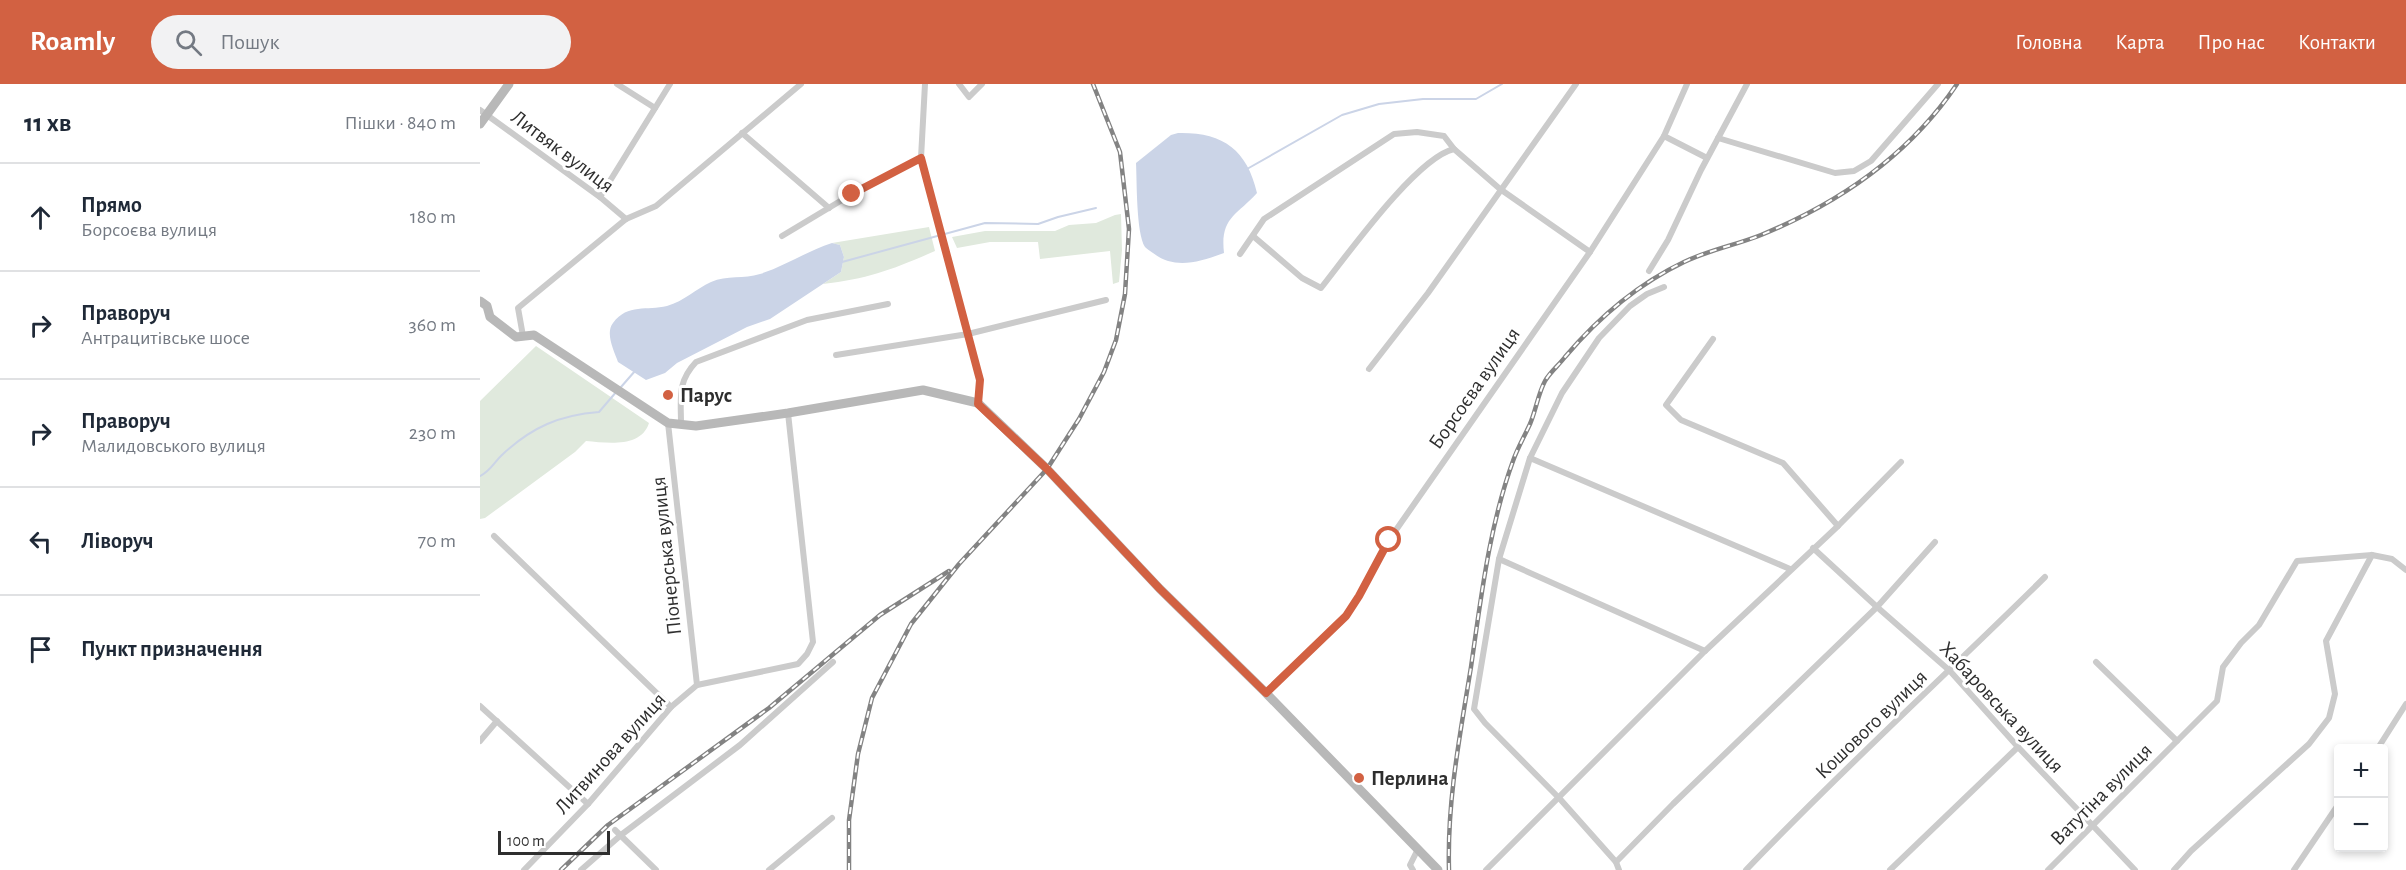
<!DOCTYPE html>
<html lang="uk">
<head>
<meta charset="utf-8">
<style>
	:root { --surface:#fff; --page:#f2f2f3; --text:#1f2937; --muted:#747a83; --line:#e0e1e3; --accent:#d26142 }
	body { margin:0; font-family:"Alegreya Sans",sans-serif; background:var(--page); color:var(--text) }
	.controls { position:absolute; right:18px; bottom:18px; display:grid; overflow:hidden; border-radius:6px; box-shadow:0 3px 9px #0003 }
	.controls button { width:54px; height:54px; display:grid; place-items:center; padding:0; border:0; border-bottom:2px solid var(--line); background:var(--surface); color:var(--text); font:30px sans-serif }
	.scale { position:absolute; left:18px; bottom:15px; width:112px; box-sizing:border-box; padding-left:6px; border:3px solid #2e2e2e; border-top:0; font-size:16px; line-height:21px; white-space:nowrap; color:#2e2e2e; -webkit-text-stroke:4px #fff; paint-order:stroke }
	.stop { position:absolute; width:18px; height:18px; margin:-14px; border:4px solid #d26142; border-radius:50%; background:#fff }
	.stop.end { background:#d26142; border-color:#fff; box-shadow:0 2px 6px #0008 }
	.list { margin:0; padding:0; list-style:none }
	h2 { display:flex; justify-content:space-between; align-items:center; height:78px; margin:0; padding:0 24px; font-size:26px }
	h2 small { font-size:20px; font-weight:400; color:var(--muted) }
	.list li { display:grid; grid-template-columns:39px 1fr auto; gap:18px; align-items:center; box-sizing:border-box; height:108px; padding:0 24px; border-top:2px solid var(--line) }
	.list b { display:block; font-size:22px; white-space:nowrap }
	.list p { margin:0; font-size:20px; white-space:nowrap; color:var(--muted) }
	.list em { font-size:20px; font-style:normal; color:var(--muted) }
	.icon { flex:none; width:33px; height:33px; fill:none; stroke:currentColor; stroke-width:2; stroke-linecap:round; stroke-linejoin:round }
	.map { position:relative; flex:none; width:1926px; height:786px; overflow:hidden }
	header { display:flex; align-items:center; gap:36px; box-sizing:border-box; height:84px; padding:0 30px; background:var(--accent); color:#fff }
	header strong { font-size:28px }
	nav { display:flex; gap:33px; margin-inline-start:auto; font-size:21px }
	.search { width:420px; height:54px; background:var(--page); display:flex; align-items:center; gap:15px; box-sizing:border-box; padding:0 21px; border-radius:33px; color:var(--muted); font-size:22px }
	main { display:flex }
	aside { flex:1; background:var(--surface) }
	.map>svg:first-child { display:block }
	.green { fill:#e0e9dd }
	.water { fill:#cbd4e7 }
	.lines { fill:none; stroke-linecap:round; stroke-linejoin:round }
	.stream { stroke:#cbd4e7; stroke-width:2 }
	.minor { stroke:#cbcbcb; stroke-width:6 }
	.secondary { stroke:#b8b8b8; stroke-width:9 }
	.rail-casing { stroke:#838383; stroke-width:4.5 }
	.rail { stroke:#fff; stroke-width:2; stroke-dasharray:7; stroke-linecap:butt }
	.route { stroke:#d26142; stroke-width:8 }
	.poi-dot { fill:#d26142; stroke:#fff; stroke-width:2 }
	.labels { text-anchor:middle; stroke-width:6; stroke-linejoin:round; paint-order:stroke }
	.street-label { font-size:21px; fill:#2e2e2e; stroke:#fff }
	.poi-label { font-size:21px; font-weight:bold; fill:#2e2e2e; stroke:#fff; text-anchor:start }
</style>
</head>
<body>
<header>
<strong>Roamly</strong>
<div class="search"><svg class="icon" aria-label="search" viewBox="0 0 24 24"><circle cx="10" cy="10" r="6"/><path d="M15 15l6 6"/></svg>Пошук</div>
<nav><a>Головна</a><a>Карта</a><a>Про нас</a><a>Контакти</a></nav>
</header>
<main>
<aside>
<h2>11 хв<small>Пішки · 840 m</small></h2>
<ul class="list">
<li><svg class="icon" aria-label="ahead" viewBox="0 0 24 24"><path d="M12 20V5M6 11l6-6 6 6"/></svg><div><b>Прямо</b><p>Борсоєва вулиця</p></div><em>180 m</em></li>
<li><svg class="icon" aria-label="right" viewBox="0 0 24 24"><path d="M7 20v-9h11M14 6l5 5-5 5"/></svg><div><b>Праворуч</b><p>Антрацитівське шосе</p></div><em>360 m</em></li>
<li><svg class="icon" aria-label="right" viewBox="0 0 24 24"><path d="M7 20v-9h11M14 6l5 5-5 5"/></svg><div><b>Праворуч</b><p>Малидовського вулиця</p></div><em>230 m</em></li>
<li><svg class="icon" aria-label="left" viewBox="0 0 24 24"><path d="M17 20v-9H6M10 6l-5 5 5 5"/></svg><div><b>Ліворуч</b></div><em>70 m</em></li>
<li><svg class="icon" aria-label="arrive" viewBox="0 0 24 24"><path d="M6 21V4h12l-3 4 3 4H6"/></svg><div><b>Пункт призначення</b></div></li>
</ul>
</aside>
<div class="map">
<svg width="1926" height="786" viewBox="0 0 1926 786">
	<rect width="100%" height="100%" fill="#fff"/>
	<g class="green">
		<path d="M641 130 642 166 639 198 633 200 630 167 560 175 558 158H510L477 164 472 153 505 147H575L589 141 616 139 635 131Z"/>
		<path d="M449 143 455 167C414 185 388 195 343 200L361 188 364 173 360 161 352 159Z"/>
		<path d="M56 262 169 339C161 364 128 359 106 357L95 368 5 434 0 435V317Z"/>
	</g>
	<g class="water">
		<path d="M698 49C742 48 767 65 777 109 756 132 740 134 744 169 719 178 695 186 673 169 670 167 667 165 665 163 656 149 657 97 656 79L691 51Z"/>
		<path d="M352 159 360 161 364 173 361 188 290 235 267 243 197 279 185 289 166 296 138 278C134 267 125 249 133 239 148 219 167 227 187 222 204 217 216 205 231 198 247 191 264 195 280 190 305 182 327 167 352 159Z"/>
	</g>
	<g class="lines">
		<g class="stream">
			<path d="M767 85 862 31 899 20 943 15H996L1022 0"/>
			<path d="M362 178 505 139 558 140 578 133 616 124"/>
			<path d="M141 303 155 287"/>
			<path d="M0 392C11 387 14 378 23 370 52 343 80 331 119 328L137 307"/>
		</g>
		<g class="minor">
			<path d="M137 0 175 24"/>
			<path d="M445 0 441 74 500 296 498 319"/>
			<path d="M479 0 489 13 502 0"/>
			<path d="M0 26 120 113 146 135"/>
			<path d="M262 49 349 124"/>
			<path d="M1184 52 1227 74"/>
			<path d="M1238 54 1355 89 1374 87 1391 77 1458 0"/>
			<path d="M120 113 190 0"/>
			<path d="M302 152 372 110 441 74"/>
			<path d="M773 152 822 194 841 204C868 170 936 74 974 65L1020 105 1110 168"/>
			<path d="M760 170 784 135 914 50 937 48 964 52 974 65"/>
			<path d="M1169 187 1188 156 1221 86 1267 0"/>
			<path d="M43 252 38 224 146 135 176 122 321 0"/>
			<path d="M1233 255 1186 321 1201 336 1303 379 1358 442"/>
			<path d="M356 271 488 250 626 216"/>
			<path d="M889 285 948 209 1096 0"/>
			<path d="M188 339 217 601"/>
			<path d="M201 340C201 314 197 298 216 278L327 236 408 220"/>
			<path d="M1050 374 1310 485"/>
			<path d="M14 452 191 623"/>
			<path d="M1333 464 1397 523 1470 587 1538 663 1655 786"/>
			<path d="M1019 475 1225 567"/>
			<path d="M1616 578 1697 657 1737 617 1743 583 1761 559 1779 541 1817 477 1892 471 1912 475 1926 486"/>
			<path d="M786 609 866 532 879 512 909 456 1110 168 1184 52 1207 0"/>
			<path d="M0 622 108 720"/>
			<path d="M0 657 17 637"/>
			<path d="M1898 664 1926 620"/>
			<path d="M135 746 176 786"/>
			<path d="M1136 778 1193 720 1397 523 1455 458"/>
			<path d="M44 786 108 720 191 623 217 601 318 580 327 570 333 558 308 329"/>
			<path d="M101 786 141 751 260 661 353 578"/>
			<path d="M289 786 352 734"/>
			<path d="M933 786 930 781 937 767"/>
			<path d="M1006 786 1225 567 1358 442 1421 378"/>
			<path d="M1139 786 1136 778 1080 715 1005 639 994 625 1019 475 1050 374 1082 309 1119 254 1150 222 1167 210 1184 203"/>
			<path d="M1266 786C1362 685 1466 591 1565 493"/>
			<path d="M1410 786 1538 663"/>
			<path d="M1568 786 1697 657"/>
			<path d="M1694 786 1711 767 1829 660 1849 634 1855 610 1846 557 1892 471"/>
			<path d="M1814 786 1858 721"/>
		</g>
		<g class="secondary">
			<path d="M0 40 29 0"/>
			<path d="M0 217 7 222 10 233 36 253 54 251 188 339 216 342 308 329 443 306 498 319 567 385 680 505 786 609 958 786"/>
		</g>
		<g class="rail-casing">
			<g id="rail">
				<path d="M81 786 128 741 289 624 400 531 469 487"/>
				<path d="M369 786V736L378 670 392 614 431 540 479 480 567 385 599 335 624 288 636 256 645 210 649 145 640 68 613 0"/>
				<path d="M969 786C967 717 980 651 991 583 1001 514 1009 443 1033 377 1037 365 1044 353 1050 340 1056 326 1058 310 1065 297 1070 288 1079 281 1085 273 1118 234 1158 200 1204 178 1229 166 1256 161 1281 151 1359 119 1430 70 1477 0"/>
			</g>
		</g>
		<use href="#rail" class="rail"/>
	</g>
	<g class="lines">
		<path class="route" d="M372 110 441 74 500 296 498 320 567 385 680 505 786 609 866 532 879 512 909 456"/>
	</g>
	<g class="poi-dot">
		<circle cx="188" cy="311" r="6"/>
		<circle cx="879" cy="694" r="6"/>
	</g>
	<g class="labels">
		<g class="street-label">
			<text transform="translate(83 67) rotate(37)" y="7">Литвяк вулиця</text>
			<text transform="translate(994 304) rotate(-55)" y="7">Борсоєва вулиця</text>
			<text transform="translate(186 472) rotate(-96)" y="7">Піонерська вулиця</text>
			<text transform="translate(1522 623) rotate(47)" y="7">Хабаровська вулиця</text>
			<text transform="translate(1391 640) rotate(-44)" y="7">Кошового вулиця</text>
			<text transform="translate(130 669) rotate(-48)" y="7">Литвинова вулиця</text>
			<text transform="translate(1621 710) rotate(-45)" y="7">Ватутіна вулиця</text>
		</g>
		<g class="poi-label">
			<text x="200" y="318">Парус</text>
			<text x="891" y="701">Перлина</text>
		</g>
	</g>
</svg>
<div class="controls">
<button>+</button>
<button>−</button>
</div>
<div class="scale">100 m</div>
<div class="stop" style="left:909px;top:456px"></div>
<div class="stop end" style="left:372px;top:110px"></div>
</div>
</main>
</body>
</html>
